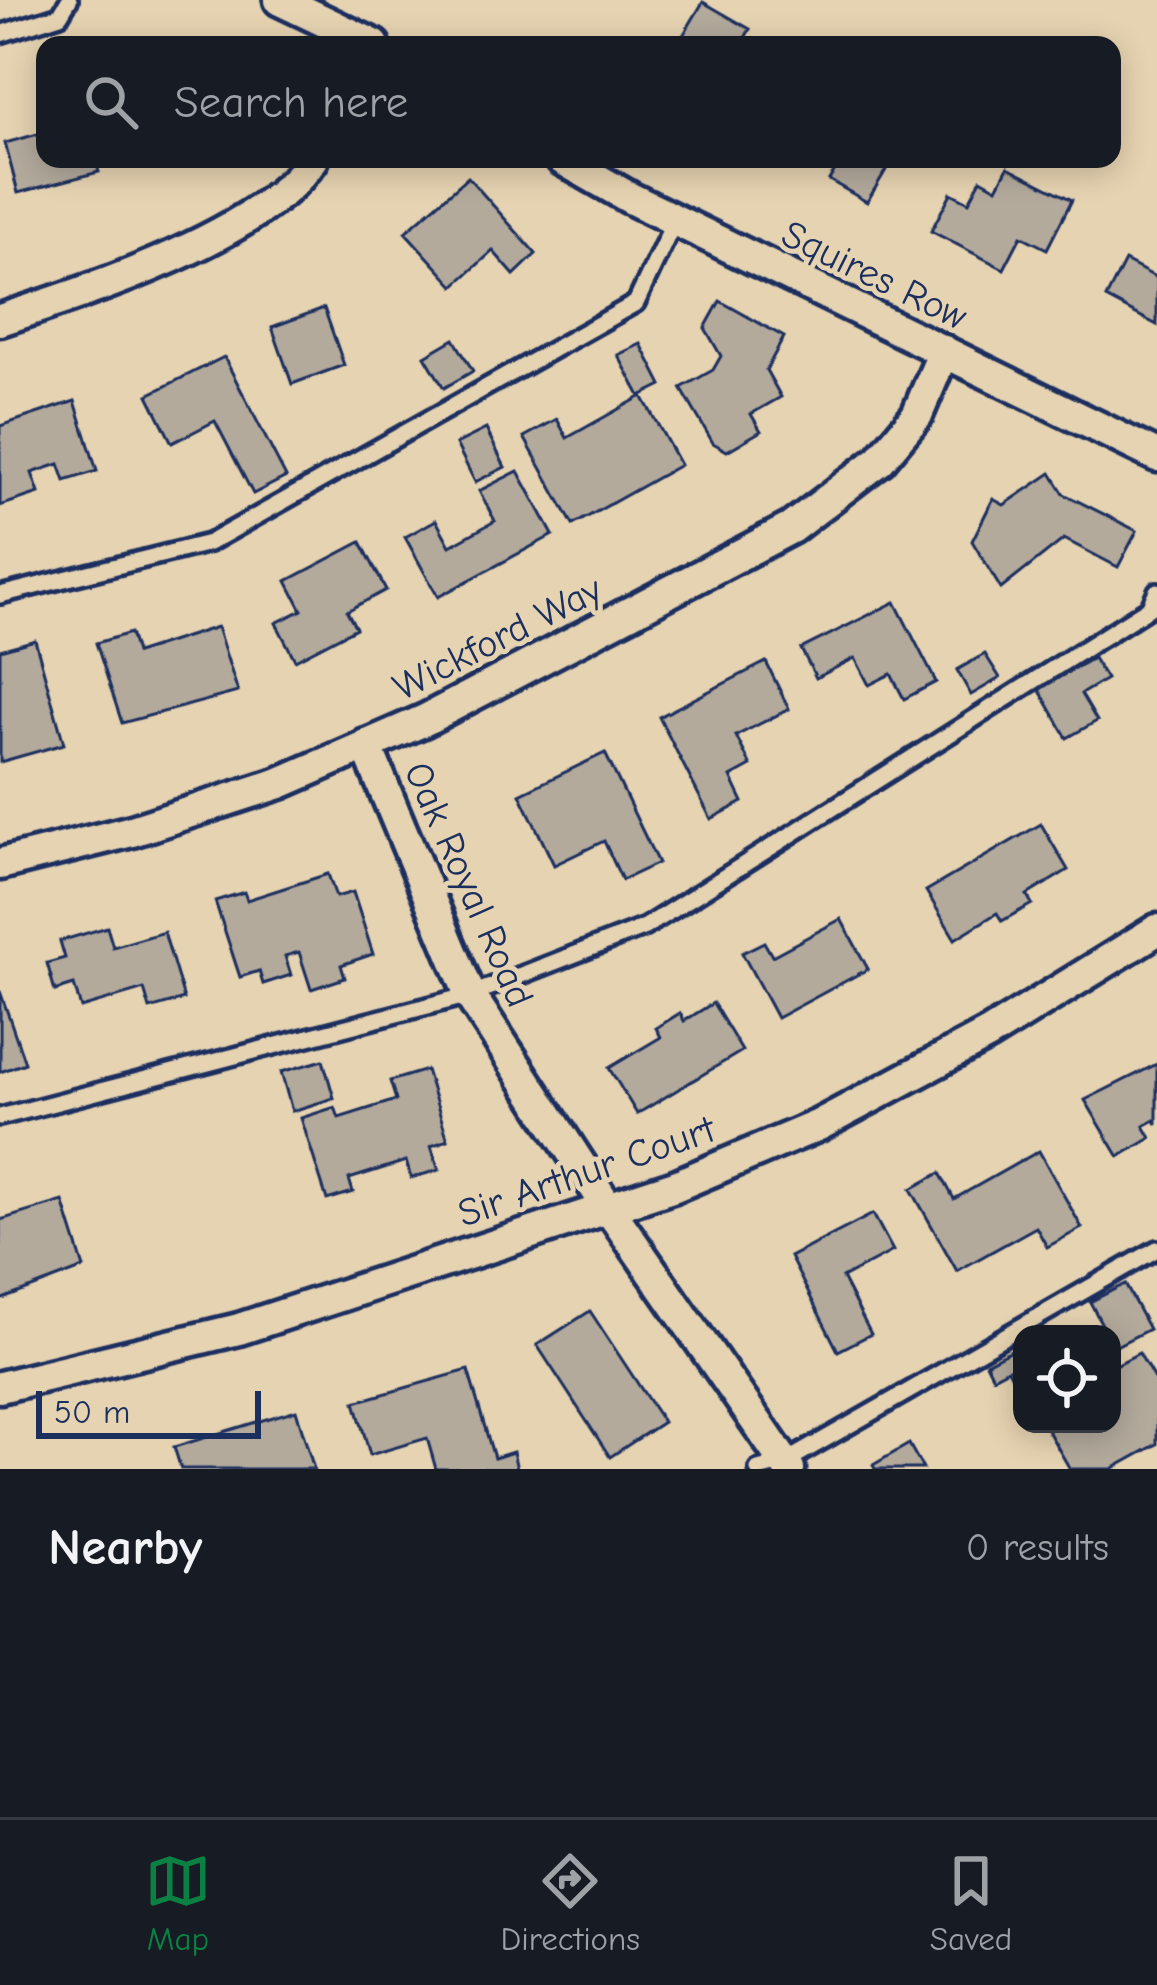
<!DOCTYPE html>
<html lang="en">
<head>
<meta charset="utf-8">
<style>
	:root { --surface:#171b24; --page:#20242c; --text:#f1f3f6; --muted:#9ea1a6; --line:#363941; --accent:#0b8043 }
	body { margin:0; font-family:"Comic Neue",sans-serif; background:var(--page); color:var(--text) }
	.controls { position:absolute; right:36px; bottom:36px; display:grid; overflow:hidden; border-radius:24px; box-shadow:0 6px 30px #0003 }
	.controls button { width:108px; height:108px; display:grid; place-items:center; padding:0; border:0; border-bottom:3px solid var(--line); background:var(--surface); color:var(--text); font:60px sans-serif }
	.scale { position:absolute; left:36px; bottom:30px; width:225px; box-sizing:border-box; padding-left:12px; border:6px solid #1b2f5e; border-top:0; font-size:33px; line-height:42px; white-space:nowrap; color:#1b2f5e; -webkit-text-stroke:9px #e6d3b1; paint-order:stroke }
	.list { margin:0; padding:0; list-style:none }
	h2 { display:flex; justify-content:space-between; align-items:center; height:156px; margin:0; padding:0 48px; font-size:51px }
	h2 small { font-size:39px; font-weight:400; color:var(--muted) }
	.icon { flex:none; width:66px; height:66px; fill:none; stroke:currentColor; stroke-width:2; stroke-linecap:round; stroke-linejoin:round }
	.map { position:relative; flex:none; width:1157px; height:1469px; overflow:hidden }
	.search { position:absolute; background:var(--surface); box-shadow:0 6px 30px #0003; left:36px; right:36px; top:36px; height:132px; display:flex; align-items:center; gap:30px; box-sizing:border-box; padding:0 42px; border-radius:24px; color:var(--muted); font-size:45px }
	.sheet { height:348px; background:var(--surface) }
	nav { display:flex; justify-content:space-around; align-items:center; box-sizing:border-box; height:168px; border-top:3px solid var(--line); background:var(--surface); font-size:33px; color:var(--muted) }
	nav a { display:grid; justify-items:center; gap:6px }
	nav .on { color:var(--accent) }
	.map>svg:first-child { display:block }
	.building { fill:#b3aa9c; stroke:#1b2f5e; stroke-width:3 }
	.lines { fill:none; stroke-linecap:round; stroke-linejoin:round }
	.service-casing { stroke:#1b2f5e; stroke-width:24 }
	.minor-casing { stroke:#1b2f5e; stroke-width:39 }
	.service { stroke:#e6d3b1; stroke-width:15 }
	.minor { stroke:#e6d3b1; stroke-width:30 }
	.labels { text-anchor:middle; stroke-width:10; stroke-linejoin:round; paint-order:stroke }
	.street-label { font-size:39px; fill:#1b2f5e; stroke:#e6d3b1 }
</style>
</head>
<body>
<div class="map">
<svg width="1157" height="1469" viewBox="0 0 1157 1469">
	<rect width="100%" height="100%" fill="#e6d3b1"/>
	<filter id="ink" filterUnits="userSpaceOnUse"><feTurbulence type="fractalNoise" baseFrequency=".00833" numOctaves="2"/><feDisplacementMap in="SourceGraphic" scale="24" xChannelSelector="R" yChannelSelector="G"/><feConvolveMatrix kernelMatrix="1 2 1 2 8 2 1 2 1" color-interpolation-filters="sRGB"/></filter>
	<g filter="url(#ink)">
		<g class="building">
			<path d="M703 2 750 29 741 45 678 44Z"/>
			<path d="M45 132V159H95L99 172 18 193 5 143Z"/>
			<path d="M815 159H879L889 165 867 202 829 180 835 170Z"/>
			<path d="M1008 167 1072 200 1047 249 1021 236 1004 269 931 231 951 193 969 202 981 179 997 188Z"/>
			<path d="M468 177 536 254 514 275 493 251 454 286 405 232Z"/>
			<path d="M1125 261 1157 278V325L1106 298Z"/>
			<path d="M720 301 784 337 766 370 781 397 751 414 761 431 727 451 713 443 681 388 713 370 721 356 705 328Z"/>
			<path d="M324 308 344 365 292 384 272 327Z"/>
			<path d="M454 339 473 371 444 388 425 356Z"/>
			<path d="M641 344 662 385 640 396 618 355Z"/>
			<path d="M224 357 286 477 253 494 215 421 172 443 148 395Z"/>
			<path d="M642 396 680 465 573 525 524 437 557 419 567 438Z"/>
			<path d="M75 401 97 471 65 481 59 464 32 473 39 493 0 506V426Z"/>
			<path d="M486 429 505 467 475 482 456 444Z"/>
			<path d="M518 471 553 535 438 597 405 537 436 520 450 546 495 521 479 491Z"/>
			<path d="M1051 473 1064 494 1137 531 1118 567 1064 539 1001 589 972 541 993 499 1004 505Z"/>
			<path d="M361 542 386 590 347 611 356 628 295 660 276 623 302 610 287 581Z"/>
			<path d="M895 602 936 682 904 699 891 674 869 685 855 658 816 678 801 649Z"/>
			<path d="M217 627 238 692 122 723 96 643 130 633 136 653Z"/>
			<path d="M35 640 64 744 0 762V650Z"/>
			<path d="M985 654 1000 678 971 695 957 670Z"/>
			<path d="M1093 658 1106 679 1081 694 1097 721 1067 738 1039 689Z"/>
			<path d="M766 662 789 709 736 736 751 766 731 777 743 802 711 819 659 717Z"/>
			<path d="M605 753 658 863 622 880 604 841 554 865 520 794Z"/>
			<path d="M1041 824 1068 870 1027 895 1032 904 1002 921 997 913 955 939 926 891Z"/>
			<path d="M328 874 336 897 353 892 373 954 341 965 345 978 311 989 299 952 285 956 291 975 263 984 259 971 240 977 215 901 244 892 247 900Z"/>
			<path d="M841 919 868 969 777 1018 742 953 764 942 772 956Z"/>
			<path d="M107 927 113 947 164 932 184 999 150 1009 144 989 81 1008 74 985 55 991 47 963 65 958 60 941Z"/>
			<path d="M0 991 25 1063 0 1072Z"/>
			<path d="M713 1003 742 1051 637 1114 609 1068 661 1037 656 1028 680 1013 684 1021Z"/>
			<path d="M323 1060 334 1098 292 1111 281 1072Z"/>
			<path d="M1157 1064V1124L1155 1120 1144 1126 1151 1138 1119 1157 1085 1100Z"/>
			<path d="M426 1070 448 1140 431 1146 439 1170 411 1178 406 1161 349 1179 353 1192 327 1200 301 1118 335 1107 339 1118 396 1100 390 1081Z"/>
			<path d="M1039 1151 1082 1228 1047 1247 1036 1227 957 1271 911 1189 940 1173 954 1199Z"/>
			<path d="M63 1201 84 1268 0 1300V1220Z"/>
			<path d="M873 1214 893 1251 842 1278 871 1334 838 1351 790 1257Z"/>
			<path d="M1125 1284 1149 1329 1114 1347 1112 1334H1107L1090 1302Z"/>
			<path d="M590 1311 663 1422 610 1457 537 1345Z"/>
			<path d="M1011 1350 1022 1371V1381L1016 1385 1008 1369 993 1377 986 1363Z"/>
			<path d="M1139 1353 1157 1384V1444L1112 1469H1070L1044 1424H1112V1367Z"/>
			<path d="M468 1370 494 1458 513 1452 517 1469H436L427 1438 370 1455 355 1402Z"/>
			<path d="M296 1410 314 1469H181L174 1447Z"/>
			<path d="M909 1444 923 1469H875L873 1465Z"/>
		</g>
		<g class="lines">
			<g class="service-casing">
				<g id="service">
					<path d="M0 34 60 15 69 0"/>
					<path d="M0 595 209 543 636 303 675 220"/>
					<path d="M0 1117 470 995 645 927 1149 608 1157 591"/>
					<path d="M758 1469 785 1462 1157 1249"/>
				</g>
			</g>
			<g class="minor-casing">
				<g id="minor">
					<path d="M280 0 374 45"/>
					<path d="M562 159 630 198 1157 456"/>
					<path d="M0 320C86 292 262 236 313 159"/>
					<path d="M366 745 470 995 609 1209 789 1469"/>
					<path d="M0 864 132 831 280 783 425 720 791 528 880 460 917 415 944 351"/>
					<path d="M0 1387 239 1329 675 1186 819 1125 989 1034 1157 930"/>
				</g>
			</g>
			<use href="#service" class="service"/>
			<use href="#minor" class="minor"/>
		</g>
	</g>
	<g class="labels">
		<g class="street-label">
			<text transform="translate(875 274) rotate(26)" y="14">Squires Row</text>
			<text transform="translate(497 637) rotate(-27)" y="14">Wickford Way</text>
			<text transform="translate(470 884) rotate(66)" y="14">Oak Royal Road</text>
			<text transform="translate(586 1170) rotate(-19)" y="14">Sir Arthur Court</text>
		</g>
	</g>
</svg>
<div class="controls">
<button><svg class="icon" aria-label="locate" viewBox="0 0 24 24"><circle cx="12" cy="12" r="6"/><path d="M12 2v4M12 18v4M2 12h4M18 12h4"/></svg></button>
</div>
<div class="scale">50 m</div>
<div class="search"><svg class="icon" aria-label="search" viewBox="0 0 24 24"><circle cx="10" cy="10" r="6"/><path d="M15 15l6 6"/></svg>Search here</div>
</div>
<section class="sheet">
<h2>Nearby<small>0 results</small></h2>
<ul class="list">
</ul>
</section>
<nav>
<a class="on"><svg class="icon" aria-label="map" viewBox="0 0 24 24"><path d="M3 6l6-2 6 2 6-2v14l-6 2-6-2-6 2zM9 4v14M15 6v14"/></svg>Map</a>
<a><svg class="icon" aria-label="directions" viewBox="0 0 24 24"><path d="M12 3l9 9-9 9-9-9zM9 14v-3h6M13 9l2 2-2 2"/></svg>Directions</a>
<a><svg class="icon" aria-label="saved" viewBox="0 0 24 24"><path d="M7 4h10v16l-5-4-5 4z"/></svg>Saved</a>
</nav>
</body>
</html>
